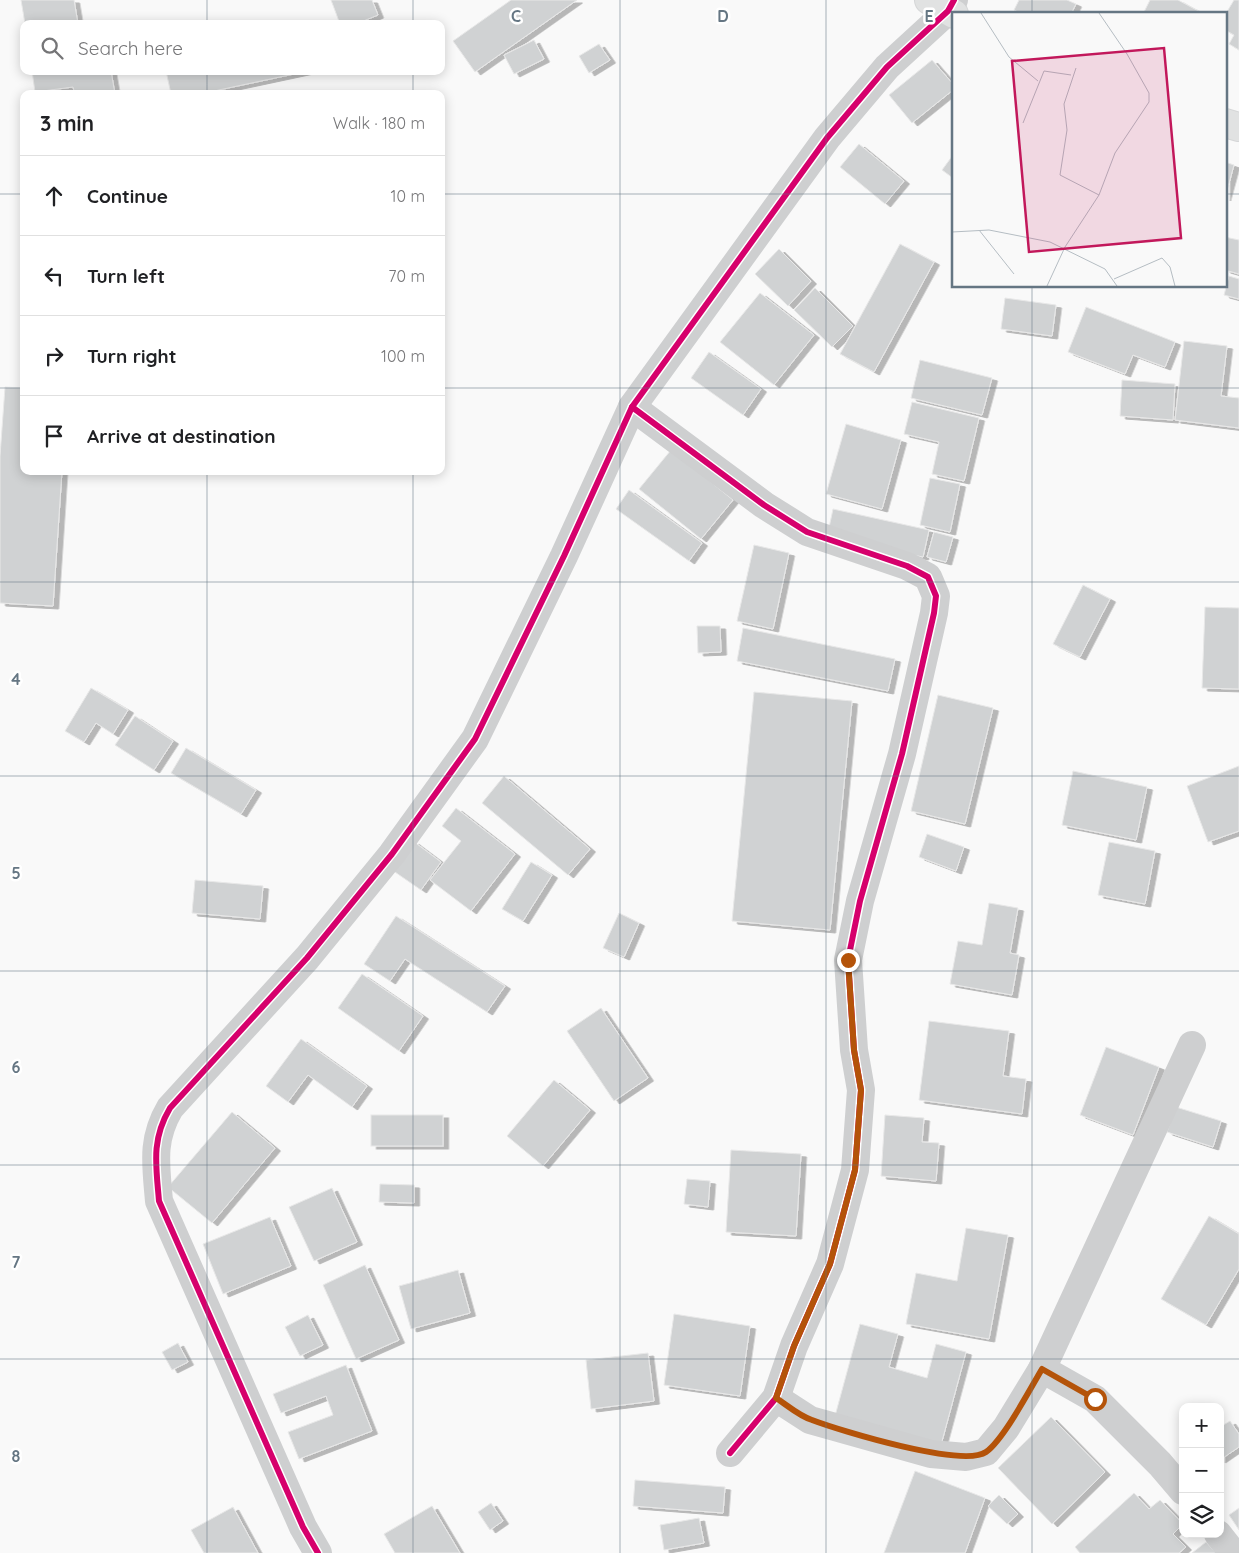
<!DOCTYPE html>
<html lang="en">
<head>
<meta charset="utf-8">
<style>
	:root { --surface:#fff; --page:#f6f6f6; --text:#202124; --muted:#757577; --line:#e0e0e0 }
	body { margin:0; font-family:Quicksand,sans-serif; background:var(--page); color:var(--text) }
	.controls { position:absolute; right:15px; bottom:15px; display:grid; overflow:hidden; border-radius:10px; box-shadow:0 2px 12px #0003 }
	.controls button { width:45px; height:45px; display:grid; place-items:center; padding:0; border:0; border-bottom:1px solid var(--line); background:var(--surface); color:var(--text); font:25px sans-serif }
	.stop { position:absolute; width:15px; height:15px; margin:-11px; border:4px solid #b45309; border-radius:50%; background:#fff }
	.stop.end { background:#b45309; border-color:#fff; box-shadow:0 1px 5px #0008 }
	.list { margin:0; padding:0; list-style:none }
	h2 { display:flex; justify-content:space-between; align-items:center; height:65px; margin:0; padding:0 20px; font-size:21px }
	h2 small { font-size:16px; font-weight:400; color:var(--muted) }
	.list li { display:grid; grid-template-columns:32px 1fr auto; gap:15px; align-items:center; box-sizing:border-box; height:80px; padding:0 20px; border-top:1px solid var(--line) }
	.list b { display:block; font-size:19px; white-space:nowrap }
	.list em { font-size:16px; font-style:normal; color:var(--muted) }
	.icon { flex:none; width:28px; height:28px; fill:none; stroke:currentColor; stroke-width:2; stroke-linecap:round; stroke-linejoin:round }
	.map { position:relative; flex:none; width:1239px; height:1553px; overflow:hidden }
	.search { position:absolute; background:var(--surface); box-shadow:0 2px 12px #0003; left:20px; top:20px; width:425px; height:55px; display:flex; align-items:center; gap:12px; box-sizing:border-box; padding:0 18px; border-radius:10px; color:var(--muted); font-size:19px }
	.panel { position:absolute; background:var(--surface); box-shadow:0 2px 12px #0003; left:20px; top:90px; width:425px; height:385px; border-radius:10px }
	.map>svg:first-child { display:block }
	.building { fill:#d0d2d3; stroke:#e8e8e8; filter:url(#shadow) }
	.lines { fill:none; stroke-linecap:round; stroke-linejoin:round }
	.secondary-casing { stroke:#d5d6d7; stroke-width:30 }
	.street { stroke:#cecfd0; stroke-width:28 }
	.secondary { stroke:#e1e2e2; stroke-width:28 }
	.cycleway-casing { stroke:#fff; stroke-width:9 }
	.cycleway { stroke:#d6006c; stroke-width:6 }
	.route { stroke:#b45309; stroke-width:6 }
	.grid { fill:none; stroke:#657683; stroke-width:1; stroke-opacity:0.55 }
	.inset-road { fill:none; stroke:#b5bdc3; stroke-width:1 }
	.view { fill:#c2185b; fill-opacity:0.15; stroke:#c2185b; stroke-width:2.5 }
	.inset-edge { fill:none; stroke:#657683; stroke-width:2.5 }
	.grid-label { font-size:16px; text-anchor:middle; font-weight:bold; fill:#657683; stroke:#fff; stroke-width:5; stroke-linejoin:round; paint-order:stroke }
</style>
</head>
<body>
<div class="map">
<svg width="1239" height="1553" viewBox="0 0 1239 1553">
	<defs>
		<filter id="shadow"><feDropShadow dx="5.5" dy="3" stdDeviation="0" flood-color="#0004"/></filter>
	</defs>
	<rect width="100%" height="100%" fill="#f9f9f9"/>
	<g class="building">
		<path d="M21 0H74L78 24H25Z"/>
		<path d="M331 0H372L378 15 356 24H340Z"/>
		<path d="M511 0H577L475 72 453 41Z"/>
		<path d="M1019 0H1067L1076 4 1071 14H1022L1014 10Z"/>
		<path d="M1150 0H1178L1204 14H1143Z"/>
		<path d="M1234 0H1239V50L1229 44 1234 35 1225 30V15Z"/>
		<path d="M534 40 544 59 514 74 504 55Z"/>
		<path d="M599 44 610 60 589 73 579 56Z"/>
		<path d="M932 60 953 84V90L912 123 889 95Z"/>
		<path d="M32 71H85V74L111 71 115 94H75L73 87 35 92Z"/>
		<path d="M166 71H308L200 94H171Z"/>
		<path d="M859 144 904 181 885 204 840 167Z"/>
		<path d="M953 155V178L942 170Z"/>
		<path d="M1225 162 1234 165 1225 198Z"/>
		<path d="M1225 237 1239 240V274L1225 270Z"/>
		<path d="M900 244 934 262 874 372 840 354Z"/>
		<path d="M779 249 811 281 788 306 755 274Z"/>
		<path d="M1229 276 1239 279V299L1224 295Z"/>
		<path d="M815 288 853 326 832 347 794 310Z"/>
		<path d="M760 293 814 335 774 385 720 342Z"/>
		<path d="M1005 298 1056 305 1052 336 1001 329Z"/>
		<path d="M1086 307 1175 342 1165 367 1133 355 1125 374 1068 352Z"/>
		<path d="M1184 341 1227 346 1221 396 1239 398V428L1175 420Z"/>
		<path d="M709 352 761 389 743 415 691 378Z"/>
		<path d="M920 360 992 378 982 415 911 398Z"/>
		<path d="M1122 380 1175 384 1173 420 1120 416Z"/>
		<path d="M5 387 24 388V471H62L53 606 0 603V456Z"/>
		<path d="M912 402 979 418 964 481 932 474 939 442 904 434Z"/>
		<path d="M846 424 901 440 882 509 826 494Z"/>
		<path d="M671 450 733 500 701 539 639 489Z"/>
		<path d="M930 478 960 484 950 532 920 525Z"/>
		<path d="M629 490 702 543 689 561 616 509Z"/>
		<path d="M833 509 929 530 923 557 827 537Z"/>
		<path d="M934 532 953 537 946 562 927 557Z"/>
		<path d="M754 545 789 553 773 629 737 621Z"/>
		<path d="M1083 585 1110 599 1080 657 1053 644Z"/>
		<path d="M1205 607 1239 608V689L1202 688Z"/>
		<path d="M697 626H720L721 652 698 653Z"/>
		<path d="M743 628 895 659 888 691 737 661Z"/>
		<path d="M91 688 128 710 113 734 96 723 84 742 65 731Z"/>
		<path d="M754 692 852 701 830 930 732 921Z"/>
		<path d="M938 695 993 708 965 824 911 811Z"/>
		<path d="M135 716 173 741 154 770 115 745Z"/>
		<path d="M186 748 256 790 241 814 171 773Z"/>
		<path d="M1239 766V831L1208 842 1187 786Z"/>
		<path d="M1073 771 1147 787 1136 840 1062 825Z"/>
		<path d="M504 776 590 849 568 875 482 803Z"/>
		<path d="M456 808 515 854 471 911 430 880 461 841 442 826Z"/>
		<path d="M927 834 964 847 956 871 919 857Z"/>
		<path d="M413 841 441 862 421 890 392 870Z"/>
		<path d="M1109 842 1155 851 1145 904 1098 895Z"/>
		<path d="M531 862 552 875 523 921 502 909Z"/>
		<path d="M195 880 263 886 260 919 192 913Z"/>
		<path d="M989 903 1018 908 1010 953 1019 955 1012 995 950 984 958 941 982 945Z"/>
		<path d="M619 913 639 923 624 957 603 948Z"/>
		<path d="M396 916 505 986 487 1012 405 959 390 981 364 964Z"/>
		<path d="M362 974 423 1016 399 1051 338 1008Z"/>
		<path d="M601 1008 648 1078 614 1101 567 1031Z"/>
		<path d="M929 1021 1009 1031 1003 1076 1026 1079 1022 1114 919 1100Z"/>
		<path d="M301 1039 367 1086 352 1107 308 1075 288 1102 266 1086Z"/>
		<path d="M1106 1047 1159 1067 1133 1135 1080 1115Z"/>
		<path d="M554 1080 590 1110 543 1166 507 1136Z"/>
		<path d="M1176 1107 1221 1121 1213 1147 1167 1132Z"/>
		<path d="M232 1112 275 1148 212 1223 168 1187Z"/>
		<rect x="371" y="1115" width="72" height="31"/>
		<path d="M885 1115 924 1118 922 1142 939 1143 936 1181 881 1176Z"/>
		<path d="M731 1150 801 1154 796 1236 726 1232Z"/>
		<path d="M687 1179 710 1181 708 1207 684 1204Z"/>
		<path d="M380 1184 414 1185V1203L379 1202Z"/>
		<path d="M332 1188 357 1242 314 1261 289 1207Z"/>
		<path d="M1209 1216 1239 1234V1269L1206 1325 1161 1299Z"/>
		<path d="M270 1217 291 1266 223 1294 203 1244Z"/>
		<path d="M966 1228 1008 1235 989 1339 906 1324 916 1273 957 1281Z"/>
		<path d="M365 1265 399 1340 356 1359 323 1285Z"/>
		<path d="M458 1270 470 1313 411 1329 399 1286Z"/>
		<path d="M674 1314 750 1326 740 1396 664 1385Z"/>
		<path d="M308 1315 323 1345 300 1356 285 1327Z"/>
		<path d="M860 1324 898 1334 889 1367 927 1378 936 1344 966 1352 941 1445 835 1416Z"/>
		<path d="M178 1343 188 1362 172 1370 162 1352Z"/>
		<path d="M648 1353 654 1401 591 1409 586 1360Z"/>
		<path d="M346 1365 372 1431 299 1459 288 1432 333 1415 326 1396 281 1413 273 1394Z"/>
		<path d="M1051 1417 1105 1472 1052 1524 998 1468Z"/>
		<path d="M1230 1421 1239 1434V1447L1220 1460V1427Z"/>
		<path d="M915 1471 985 1498 965 1553H884Z"/>
		<path d="M635 1480 725 1487 723 1513 633 1506Z"/>
		<path d="M1134 1493 1149 1509 1160 1500 1183 1524 1173 1534 1186 1547 1179 1553H1080L1075 1547Z"/>
		<path d="M999 1495 1018 1514 1007 1524 988 1506Z"/>
		<path d="M491 1503 503 1521 490 1530 478 1512Z"/>
		<path d="M432 1506 460 1553H395L384 1534Z"/>
		<path d="M233 1507 258 1553H204L191 1530Z"/>
		<path d="M1239 1508V1530L1229 1515Z"/>
		<path d="M699 1518 704 1543 664 1550 660 1525Z"/>
		<path d="M1206 1542 1216 1553H1192Z"/>
	</g>
	<g class="lines">
		<g class="secondary-casing">
			<g id="secondary">
				<path d="M929 0 954 14"/>
				<path d="M1225 123 1239 127"/>
			</g>
		</g>
		<g class="street">
			<path d="M632 407 764 505 807 532 907 566 928 577 936 596 934 613 902 754 860 901 848 960 854 1050 861 1090 855 1170 830 1264 794 1346 776 1398 730 1453"/>
			<path d="M1042 1369 1095 1399 1160 1464 1183 1491"/>
			<path d="M776 1398 810 1420 931 1454 966 1457 986 1452 1006 1428 1042 1369 1192 1045"/>
			<path d="M1218 1534 1233 1553"/>
			<path d="M318 1553 303 1527 159 1201C156 1165 151 1140 170 1108L307 958 392 854 475 739 564 556 632 407 827 138 887 67 948 11 954 0"/>
		</g>
		<use href="#secondary" class="secondary"/>
		<g class="cycleway-casing">
			<g id="cycleway">
				<path d="M632 407 764 505 807 532 907 566 928 577 936 596 934 613 902 754 860 901 848 960 854 1050 861 1090 855 1170 830 1264 794 1346 776 1398 730 1453"/>
				<path d="M318 1553 303 1527 159 1201C156 1165 151 1140 170 1108L307 958 392 854 475 739 564 556 632 407 827 138 887 67 948 11 954 0"/>
			</g>
		</g>
		<use href="#cycleway" class="cycleway"/>
	</g>
	<g class="lines">
		<path class="route" d="M848 960 854 1050 861 1090 855 1170 830 1264 794 1346 776 1398C787 1405 799 1416 812 1420 841 1431 963 1468 986 1452 1004 1439 1030 1389 1042 1369L1095 1399"/>
	</g>
	<path class="grid" d="M207 0V24M413 0V24M620 0V1553M826 0V1553M1032 0V14M207 71V94M413 71V94M0 194H24M441 194H953M1225 194H1239M1032 286V1553M0 388H24M441 388H1239M207 471V1553M413 471V1553M0 582H1239M0 776H1239M0 971H1239M0 1165H1239M0 1359H1239"/>
	<g transform="translate(952 12)">
		<rect width="275" height="275" fill="#f9f9f9"/>
		<path class="inset-road" d="M29 1 57 45 86 69M124 56 112 92 115 118 108 163 147 183M71 111 92 59 119 63M27 218 62 262M0 220 37 218 98 230 153 257 165 274M162 267 210 246 218 255 223 274M95 274 113 235 147 183 163 141 197 90V81L175 42 147 1"/>
		<path class="view" d="M212 36 229 226 77 240 60 49Z"/>
		<rect width="275" height="275" class="inset-edge"/>
	</g>
	<g class="grid-label">
		<text x="516" y="22">C</text>
		<text x="723" y="22">D</text>
		<text x="929" y="22">E</text>
		<text x="16" y="685">4</text>
		<text x="16" y="879">5</text>
		<text x="16" y="1073">6</text>
		<text x="16" y="1268">7</text>
		<text x="16" y="1462">8</text>
	</g>
</svg>
<div class="controls">
<button>+</button>
<button>−</button>
<button><svg class="icon" aria-label="layers" viewBox="0 0 24 24"><path d="M12 4l9 5-9 5-9-5zM3 14l9 5 9-5"/></svg></button>
</div>
<div class="stop" style="left:1095px;top:1399px"></div>
<div class="stop end" style="left:848px;top:960px"></div>
<div class="search"><svg class="icon" aria-label="search" viewBox="0 0 24 24"><circle cx="10" cy="10" r="6"/><path d="M15 15l6 6"/></svg>Search here</div>
<section class="panel">
<h2>3 min<small>Walk · 180 m</small></h2>
<ul class="list">
<li><svg class="icon" aria-label="ahead" viewBox="0 0 24 24"><path d="M12 20V5M6 11l6-6 6 6"/></svg><div><b>Continue</b></div><em>10 m</em></li>
<li><svg class="icon" aria-label="left" viewBox="0 0 24 24"><path d="M17 20v-9H6M10 6l-5 5 5 5"/></svg><div><b>Turn left</b></div><em>70 m</em></li>
<li><svg class="icon" aria-label="right" viewBox="0 0 24 24"><path d="M7 20v-9h11M14 6l5 5-5 5"/></svg><div><b>Turn right</b></div><em>100 m</em></li>
<li><svg class="icon" aria-label="arrive" viewBox="0 0 24 24"><path d="M6 21V4h12l-3 4 3 4H6"/></svg><div><b>Arrive at destination</b></div></li>
</ul>
</section>
</div>
</body>
</html>
